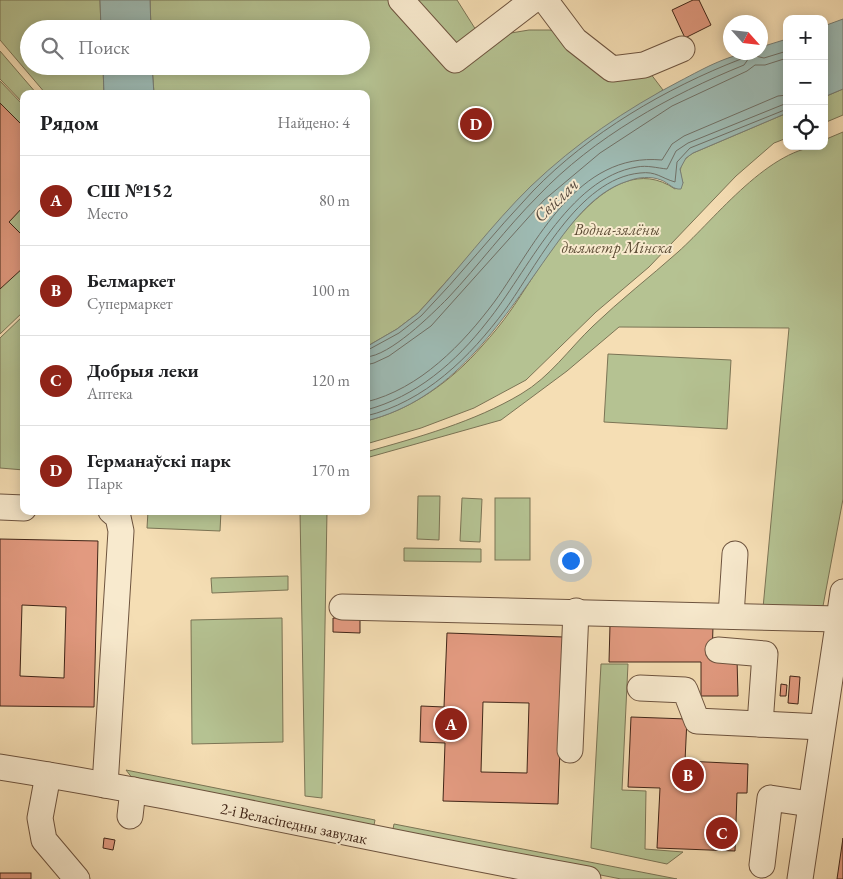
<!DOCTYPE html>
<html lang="ru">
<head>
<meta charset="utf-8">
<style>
	:root { --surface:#fff; --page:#f6f6f6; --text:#202124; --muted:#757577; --line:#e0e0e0; --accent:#8f2418 }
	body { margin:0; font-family:"EB Garamond",serif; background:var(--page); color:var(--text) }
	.controls { position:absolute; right:15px; top:15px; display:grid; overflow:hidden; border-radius:10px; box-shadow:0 2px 12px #0003 }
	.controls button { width:45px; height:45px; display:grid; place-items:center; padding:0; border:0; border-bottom:1px solid var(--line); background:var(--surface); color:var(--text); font:25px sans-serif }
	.compass { position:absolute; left:723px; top:15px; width:45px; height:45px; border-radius:50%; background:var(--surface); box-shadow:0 2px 12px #0003; rotate:117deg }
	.you { position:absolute; left:570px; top:560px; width:18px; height:18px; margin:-12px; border:4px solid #fff; border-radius:50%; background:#1a73e8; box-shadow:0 0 0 8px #1a73e833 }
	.badge { display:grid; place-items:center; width:32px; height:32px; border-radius:50%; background:var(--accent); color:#fff; font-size:16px; font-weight:700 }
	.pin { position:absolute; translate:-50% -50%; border:2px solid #fff; box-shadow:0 1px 5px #0006 }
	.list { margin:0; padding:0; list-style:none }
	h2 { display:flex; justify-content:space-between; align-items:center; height:65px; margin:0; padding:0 20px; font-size:21px }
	h2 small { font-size:16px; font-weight:400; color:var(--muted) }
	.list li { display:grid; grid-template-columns:32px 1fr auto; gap:15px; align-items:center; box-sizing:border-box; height:90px; padding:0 20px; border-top:1px solid var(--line) }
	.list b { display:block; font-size:19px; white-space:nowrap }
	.list p { margin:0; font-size:16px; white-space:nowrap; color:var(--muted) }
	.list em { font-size:16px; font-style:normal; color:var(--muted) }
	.icon { flex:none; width:28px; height:28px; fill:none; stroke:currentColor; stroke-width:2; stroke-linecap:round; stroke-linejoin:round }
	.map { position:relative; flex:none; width:843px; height:879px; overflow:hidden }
	.search { position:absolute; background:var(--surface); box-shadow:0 2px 12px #0003; left:20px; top:20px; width:350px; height:55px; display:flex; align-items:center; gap:12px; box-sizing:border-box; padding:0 18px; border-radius:28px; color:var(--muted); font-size:19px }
	.panel { position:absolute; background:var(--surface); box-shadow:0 2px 12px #0003; left:20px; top:90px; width:350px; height:425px; border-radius:10px }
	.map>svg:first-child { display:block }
	.green { fill:#b5c292; stroke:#7b7455 }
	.water { fill:#9ebbb4; stroke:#797f76 }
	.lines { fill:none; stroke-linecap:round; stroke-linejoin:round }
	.shore { stroke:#707066; stroke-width:1 }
	.building { fill:#e29a80; stroke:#412618; fill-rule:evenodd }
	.minor-casing { stroke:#6e543f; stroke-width:27 }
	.minor { stroke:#f8eace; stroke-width:25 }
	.labels { text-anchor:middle; stroke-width:4; stroke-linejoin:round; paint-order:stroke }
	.park-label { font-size:16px; font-style:italic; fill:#5e4d36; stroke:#f8eace }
	.street-label { font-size:16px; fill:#412618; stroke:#f8eace }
	.water-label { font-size:18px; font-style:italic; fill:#584b3f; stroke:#f8eace }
</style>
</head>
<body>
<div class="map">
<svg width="843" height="879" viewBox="0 0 843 879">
	<rect width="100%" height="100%" fill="#f5deb4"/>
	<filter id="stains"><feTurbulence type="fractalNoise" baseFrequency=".004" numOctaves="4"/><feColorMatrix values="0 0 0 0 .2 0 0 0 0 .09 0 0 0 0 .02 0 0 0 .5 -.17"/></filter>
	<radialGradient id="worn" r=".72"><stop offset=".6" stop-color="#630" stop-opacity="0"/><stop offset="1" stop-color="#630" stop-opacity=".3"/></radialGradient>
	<g class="green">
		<path d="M0 0H100L101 29H29V66H103L104 94H46L0 40Z"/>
		<path d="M150 0H457L481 38 529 30H550L575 40 596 57 644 65 663 90 589 138 531 187 418 313 397 329 366 347V94H154L152 66H361V29H151Z"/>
		<path d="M0 51 37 94H24V104L0 79Z"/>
		<path d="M0 81 24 106V311L0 334Z"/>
		<path d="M843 89V115L824 123V97Z"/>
		<path d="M787 113V138L774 143 736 176 649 267 596 312 526 380 474 408 421 428 366 444V421C411 410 452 381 482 346 492 335 502 323 511 310 542 266 607 142 675 189L683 183C678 169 680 161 693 153Z"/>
		<path d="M843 132V499L823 606 763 608 789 328 619 327 567 371 501 420 366 458V452C419 437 474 422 521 394 550 377 569 349 593 326 620 300 650 277 678 252 716 218 770 146 824 146V140Z"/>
		<path d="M24 315V470L0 468V338Z"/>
		<path d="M608 354 731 360 727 429 604 422Z"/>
		<path d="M418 496H440L439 540 417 539Z"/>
		<path d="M462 498 482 499 480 542 460 541Z"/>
		<rect x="495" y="498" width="35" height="62"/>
		<path d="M148 511H221L220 531 147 528Z"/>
		<path d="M300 511H327L322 798 305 796Z"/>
		<path d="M404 548 481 549V562L404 561Z"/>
		<path d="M288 576V590L212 593 211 578Z"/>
		<path d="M282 618 283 742 192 744 191 620Z"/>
		<path d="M601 664H628L622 790 646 791 645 849 683 852 667 864 591 848Z"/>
		<path d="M126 770 375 820 373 830 133 779Z"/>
		<path d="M394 824 677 879H621L392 834Z"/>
	</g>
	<g class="water">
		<path d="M100 0H150L151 29H101Z"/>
		<path d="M843 19V89L824 97V26Z"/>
		<path d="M787 39V113L693 153 686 158 680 169 683 183 681 189C673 190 669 183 661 180 651 176 638 177 628 181 592 192 568 228 547 257 499 325 452 400 366 421V347L397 329 418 313C457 272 491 225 531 186 575 144 626 109 680 81 705 68 732 52 760 52L761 47Z"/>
		<path d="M103 66H152L154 94H104Z"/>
	</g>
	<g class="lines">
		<g class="shore">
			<path d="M366 351 399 333 421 316C460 276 494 232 533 191 589 133 666 88 741 59L744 52"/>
			<path d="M366 357C390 356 431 315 448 298 479 265 506 228 538 196 594 137 670 95 744 65L751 55 764 58 787 51"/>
			<path d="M366 365 374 363 389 356 431 326 544 200 600 153 672 106 747 71 755 65H765L787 58"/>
			<path d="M366 402C420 389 463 344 495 301 537 242 577 152 662 160L672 144 684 136 778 96 787 95"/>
			<path d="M366 410C416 397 456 362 487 322 527 273 568 178 637 167 647 165 657 168 667 169L676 151 688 143 787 103"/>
			<path d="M366 416C425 402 470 357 505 310 537 266 578 179 640 173 656 171 661 178 675 182L677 162 690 148 787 109"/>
		</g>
	</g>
	<g class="building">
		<path d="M693 0H699L711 25 685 38 672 10Z"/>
		<path d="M0 103 24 127V206L9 222 24 237V267L0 289Z"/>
		<path d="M0 539 98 541 94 707 0 706ZM22 605 66 607 64 678 20 676Z"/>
		<path d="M333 618 360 619V633L333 632Z"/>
		<path d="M610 625 713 626 712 659H737L738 696H701V662H609Z"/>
		<path d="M447 633 564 637 558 804 443 801 445 743 420 742 421 706 444 707ZM483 702 529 703 527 773 481 772Z"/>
		<path d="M790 676 800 677 798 704 788 703Z"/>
		<path d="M781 684 787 685 786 696H780Z"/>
		<path d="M631 717 687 719 685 761 748 764 747 793H737L735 851 657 848 660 788 628 787Z"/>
		<path d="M104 838 115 840 113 850 103 848Z"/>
		<path d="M843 838V879H837Z"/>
		<rect x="0" y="873" width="31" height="6"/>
	</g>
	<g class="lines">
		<g class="minor-casing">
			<g id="minor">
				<path d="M401 0 455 60 533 0"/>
				<path d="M545 0 575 40 612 69 644 65 682 49"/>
				<path d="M0 507 24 508"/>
				<path d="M342 607 838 619"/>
				<path d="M731 616 735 554"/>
				<path d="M718 650 765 654 760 724"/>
				<path d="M640 688 685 690 697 721 822 727"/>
				<path d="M570 750 576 611"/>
				<path d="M0 767C197 798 392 845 588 879"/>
				<path d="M48 775 40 818 44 840 77 879"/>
				<path d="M105 785 121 531 118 517 111 511"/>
				<path d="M130 816 133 790"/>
				<path d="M762 865 770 798 810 804"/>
				<path d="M800 879 843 592"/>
			</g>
		</g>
		<use href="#minor" class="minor"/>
	</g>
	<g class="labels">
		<g class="park-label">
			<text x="617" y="235">Водна-зялёны<tspan x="617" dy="18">дыяметр Мінска</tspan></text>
		</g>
		<g class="street-label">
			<text transform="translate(294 823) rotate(12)" y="6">2-і Веласіпедны завулак</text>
		</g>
		<g class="water-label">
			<text transform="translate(556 200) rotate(-44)" y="6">Свіслач</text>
		</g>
	</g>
	<rect width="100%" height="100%" filter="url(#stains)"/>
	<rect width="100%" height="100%" fill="url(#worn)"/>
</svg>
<div class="controls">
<button>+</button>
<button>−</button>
<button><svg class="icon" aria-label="locate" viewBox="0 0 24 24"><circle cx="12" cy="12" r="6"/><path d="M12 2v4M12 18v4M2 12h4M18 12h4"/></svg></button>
</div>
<svg class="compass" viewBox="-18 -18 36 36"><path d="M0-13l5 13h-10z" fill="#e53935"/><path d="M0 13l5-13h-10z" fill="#757577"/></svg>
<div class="you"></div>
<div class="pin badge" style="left:451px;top:724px">A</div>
<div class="pin badge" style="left:688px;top:775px">B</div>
<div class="pin badge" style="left:722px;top:833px">C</div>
<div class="pin badge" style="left:476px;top:124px">D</div>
<div class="search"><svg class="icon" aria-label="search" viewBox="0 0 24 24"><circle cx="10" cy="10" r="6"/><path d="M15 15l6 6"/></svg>Поиск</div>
<section class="panel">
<h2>Рядом<small>Найдено: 4</small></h2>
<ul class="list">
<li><span class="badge">A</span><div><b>СШ №152</b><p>Место</p></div><em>80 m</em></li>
<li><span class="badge">B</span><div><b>Белмаркет</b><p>Супермаркет</p></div><em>100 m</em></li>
<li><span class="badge">C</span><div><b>Добрыя леки</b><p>Аптека</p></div><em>120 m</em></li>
<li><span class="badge">D</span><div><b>Германаўскі парк</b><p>Парк</p></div><em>170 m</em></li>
</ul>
</section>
</div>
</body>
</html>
